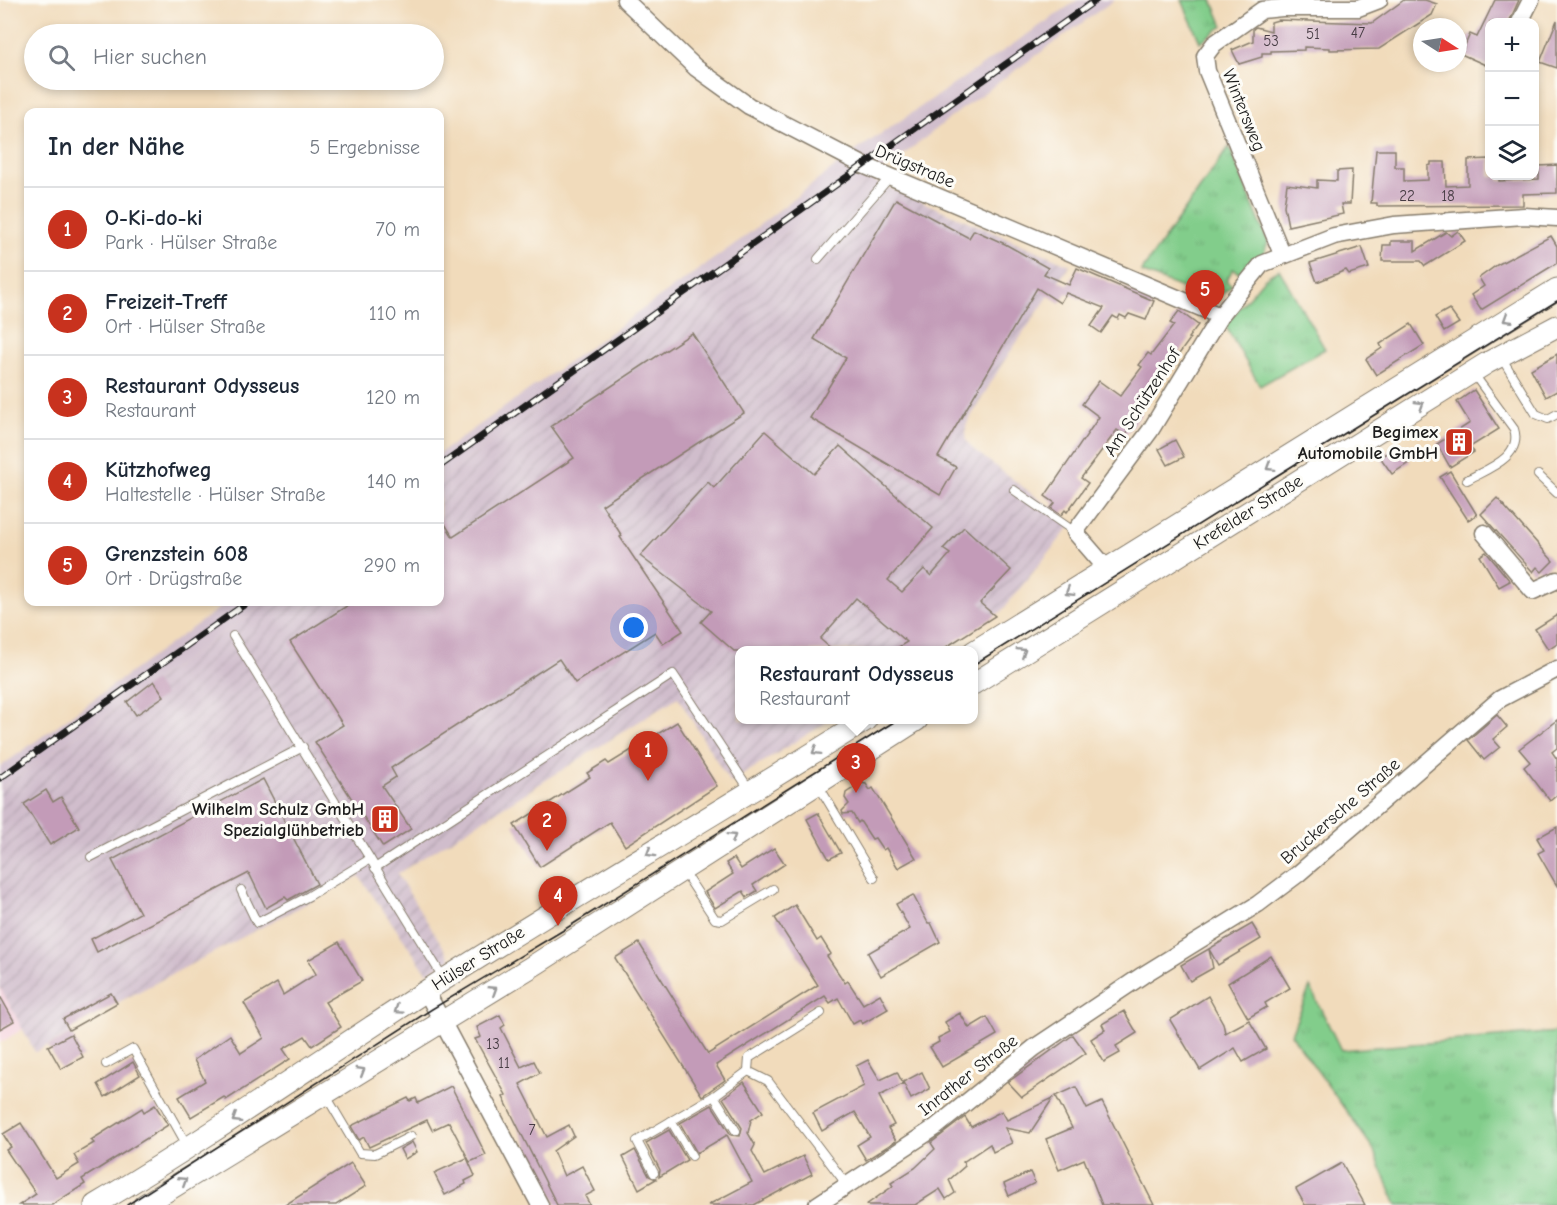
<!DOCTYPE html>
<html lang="de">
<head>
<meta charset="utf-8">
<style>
	:root { --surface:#fff; --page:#f6f6f7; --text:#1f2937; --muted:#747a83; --line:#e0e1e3; --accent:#c8321e }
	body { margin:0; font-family:"Comic Neue",sans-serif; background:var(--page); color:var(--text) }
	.controls { position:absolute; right:18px; top:18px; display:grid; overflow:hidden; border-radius:12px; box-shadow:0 3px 9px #0003 }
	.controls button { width:54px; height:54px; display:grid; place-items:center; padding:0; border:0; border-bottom:2px solid var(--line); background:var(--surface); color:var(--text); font:30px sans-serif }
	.compass { position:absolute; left:1413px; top:18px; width:54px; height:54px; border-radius:50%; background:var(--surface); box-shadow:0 3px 9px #0003; rotate:102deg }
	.you { position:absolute; left:634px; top:628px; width:21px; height:21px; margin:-15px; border:4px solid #fff; border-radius:50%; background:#1a73e8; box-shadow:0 0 0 9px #1a73e833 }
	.badge { display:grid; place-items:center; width:39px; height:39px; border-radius:50%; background:var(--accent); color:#fff; font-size:20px; font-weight:700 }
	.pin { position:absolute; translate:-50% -50px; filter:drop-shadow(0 2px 3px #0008) }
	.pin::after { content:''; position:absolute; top:32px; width:21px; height:18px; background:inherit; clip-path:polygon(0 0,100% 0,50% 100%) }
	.popup { position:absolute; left:735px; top:646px; width:243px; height:78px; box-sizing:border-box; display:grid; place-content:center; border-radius:12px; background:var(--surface); filter:drop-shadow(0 2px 4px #0005); font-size:20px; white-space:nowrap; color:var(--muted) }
	.popup b { font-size:22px; color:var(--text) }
	.popup::after { content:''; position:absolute; left:50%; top:100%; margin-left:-12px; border:12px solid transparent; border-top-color:var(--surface) }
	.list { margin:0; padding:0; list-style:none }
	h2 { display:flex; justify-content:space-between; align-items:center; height:78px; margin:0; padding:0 24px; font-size:26px }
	h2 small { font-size:20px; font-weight:400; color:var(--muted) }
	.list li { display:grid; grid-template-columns:39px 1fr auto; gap:18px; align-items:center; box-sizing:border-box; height:84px; padding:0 24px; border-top:2px solid var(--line) }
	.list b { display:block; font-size:22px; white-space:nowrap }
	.list p { margin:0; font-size:20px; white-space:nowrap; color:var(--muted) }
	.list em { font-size:20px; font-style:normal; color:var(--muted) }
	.icon { flex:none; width:33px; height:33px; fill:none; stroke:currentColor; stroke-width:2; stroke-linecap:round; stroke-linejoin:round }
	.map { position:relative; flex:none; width:1557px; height:1205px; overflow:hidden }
	.search { position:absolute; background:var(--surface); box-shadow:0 3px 9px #0003; left:24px; top:24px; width:420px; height:66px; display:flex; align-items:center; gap:15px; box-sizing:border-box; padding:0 21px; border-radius:33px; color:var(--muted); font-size:22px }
	.panel { position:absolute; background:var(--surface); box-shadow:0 3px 9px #0003; left:24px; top:108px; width:420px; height:498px; border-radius:12px }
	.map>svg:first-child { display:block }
	.built { fill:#f4cfdc }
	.industrial { fill:url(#industrial-furrows) }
	.railway { fill:#d0bdcc }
	.grass { fill:url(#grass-tufts); stroke:#4f7454; stroke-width:1.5 }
	.building { fill:#c39bb8 }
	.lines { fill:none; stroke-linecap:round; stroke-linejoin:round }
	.service-casing { stroke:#867c6c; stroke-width:10 }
	.minor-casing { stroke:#867c6c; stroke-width:19 }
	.tertiary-casing { stroke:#867c6c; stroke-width:23 }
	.service { stroke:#fff; stroke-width:8 }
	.minor { stroke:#fff; stroke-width:16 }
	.tertiary { stroke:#fff; stroke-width:21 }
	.tram { stroke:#1c1c1c; stroke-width:1.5 }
	.rail-casing { stroke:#1c1c1c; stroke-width:7 }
	.rail { stroke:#fdfcf7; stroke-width:4.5; stroke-dasharray:14; stroke-linecap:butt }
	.oneway { stroke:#999 }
	.labels { text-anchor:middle; stroke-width:6; stroke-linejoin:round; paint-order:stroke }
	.number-label { font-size:15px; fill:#463c43 }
	.street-label { font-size:18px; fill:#1c1c1c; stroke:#fdfcf7 }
	.poi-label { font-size:18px; font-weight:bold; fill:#1c1c1c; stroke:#fdfcf7; text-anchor:end }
</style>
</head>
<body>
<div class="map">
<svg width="1557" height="1205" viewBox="0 0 1557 1205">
	<defs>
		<pattern id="industrial-furrows" width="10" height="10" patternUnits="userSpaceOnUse" patternTransform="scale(1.5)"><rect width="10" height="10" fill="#d0bdcc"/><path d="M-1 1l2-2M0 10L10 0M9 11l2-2" fill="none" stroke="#b2a2af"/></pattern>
		<pattern id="grass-tufts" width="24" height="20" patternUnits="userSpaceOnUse" patternTransform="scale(1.5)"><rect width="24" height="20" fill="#82cd8b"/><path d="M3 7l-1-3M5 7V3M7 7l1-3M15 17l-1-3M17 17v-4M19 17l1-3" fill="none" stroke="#70af77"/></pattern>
	</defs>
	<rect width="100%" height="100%" fill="#fdfcf7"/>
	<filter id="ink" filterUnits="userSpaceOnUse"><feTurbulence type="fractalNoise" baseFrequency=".0167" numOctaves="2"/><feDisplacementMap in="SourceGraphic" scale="12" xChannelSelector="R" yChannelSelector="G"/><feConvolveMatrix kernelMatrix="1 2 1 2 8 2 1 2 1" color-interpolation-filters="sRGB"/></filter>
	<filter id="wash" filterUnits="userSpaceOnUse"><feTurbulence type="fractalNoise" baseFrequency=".008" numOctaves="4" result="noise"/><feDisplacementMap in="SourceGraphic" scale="24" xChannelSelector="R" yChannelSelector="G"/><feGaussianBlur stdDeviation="1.35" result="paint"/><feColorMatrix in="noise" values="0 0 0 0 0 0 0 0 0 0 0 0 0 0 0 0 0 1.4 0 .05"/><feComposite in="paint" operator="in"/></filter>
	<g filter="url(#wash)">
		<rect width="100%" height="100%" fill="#f1dbbb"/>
		<path class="built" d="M0 987 23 1029 0 1043Z"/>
		<path class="industrial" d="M871 180 1070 265 1002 364 966 425V440L974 450 1072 524 1001 612 940 650H739V720H830L730 783 678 697 397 874 451 959 427 973 359 876 117 1003 70 1030V1034L35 1052 0 987V789L268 602H440V480L658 321 818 211Z"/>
		<g class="railway">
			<path d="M1078 0H1114L967 105 871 180 818 211 658 321 440 480V453L739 241 857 150Z"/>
			<path d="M228 602H268L0 789V767Z"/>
		</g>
		<g class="grass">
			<path d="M1182 0H1212L1223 26 1200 42Z"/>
			<path d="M1229 147 1268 242 1263 256 1241 274 1233 269 1226 281 1232 285 1214 301 1141 272Z"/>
			<path d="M1279 269 1325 349 1260 386 1225 325 1264 279Z"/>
			<path d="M1310 987 1341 1050 1557 1032V1205H1397L1372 1147 1291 1034Z"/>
		</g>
		<g id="blocks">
			<g class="building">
				<path d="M1404 0H1425L1437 4 1432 15 1379 49 1330 50V48L1304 47V50L1271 51V53H1262V57L1239 64 1232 50 1253 41V29L1256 27 1271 31V22L1278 20 1372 23Z"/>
				<path d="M1495 0H1519L1509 22H1490V67L1461 54 1470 34 1477 37Z"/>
				<path d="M1557 20V68L1540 62Z"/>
				<path d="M1376 150H1395V167H1404V181L1428 180V166L1431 165V162H1445L1446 186 1468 185V160L1490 159V176L1499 177V181L1539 179V166L1557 165V193L1523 194V205L1377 206V203H1371Z"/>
				<path d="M1352 170 1350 204H1341L1343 214 1288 226 1284 206 1287 184 1317 188V180L1337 181V171Z"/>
				<path d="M896 199 969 238 974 230 1005 244 1048 268 1044 274 1069 285 1077 268 1154 301 1146 320 1129 314 1126 318 1120 315 1118 319 1113 316 1101 333 1091 326 1104 308 1066 293 1060 303 1037 288 938 457 956 467 940 495 810 418 846 358 814 339Z"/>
				<path d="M1458 231 1465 241 1425 266 1421 261H1382L1383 245H1391V241H1415V251L1446 232 1451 236Z"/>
				<path d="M1551 236 1557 246V263L1481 310 1471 295 1484 286 1479 278 1497 265Z"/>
				<path d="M1362 247 1369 268 1349 274 1346 270 1317 282 1310 263Z"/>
				<path d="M1449 309 1459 323 1444 332 1435 317Z"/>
				<path d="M1179 311 1198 325 1188 338 1190 339 1138 410 1142 413 1125 435 1117 430 1081 478 1088 483 1067 512 1065 510 1061 515 1051 508 1055 503 1045 496 1099 417 1082 404 1099 381 1120 396 1142 367 1139 365 1148 353 1151 355 1174 325 1170 323Z"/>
				<path d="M1411 324 1424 345 1376 375 1366 359 1382 348 1380 344Z"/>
				<path d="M692 333 744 413 602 505 622 536 620 537 683 631 663 644 655 632 575 683 559 659 391 768 396 777 382 786 411 829 383 847 315 742 343 725 290 642 353 602H440V516L453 537 574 458 551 426Z"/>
				<path d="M1557 354V391L1546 397 1531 369Z"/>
				<path d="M1474 390 1499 429 1470 447 1474 452 1450 467 1437 444 1470 423 1457 402Z"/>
				<path d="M765 431 814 474 840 446 933 528 888 580 902 592 924 569 931 576 950 554 943 549 964 527 1011 570 980 603 995 616 940 651H892L907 642 856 598 820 639 834 651H734L701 622 711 611 640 556 708 482 714 488Z"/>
				<path d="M1175 440 1184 457 1168 465 1159 449Z"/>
				<path d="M1399 445 1410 462 1392 474 1380 457Z"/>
				<path d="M1450 471 1477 515 1468 520 1440 477Z"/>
				<path d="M1497 498 1553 561 1542 572 1537 567 1533 572 1481 514Z"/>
				<path d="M1486 552 1510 581 1499 587 1480 556Z"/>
				<path d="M1557 615V643L1548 649 1535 629Z"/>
				<path d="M154 681 164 696 136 715 127 702Z"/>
				<path d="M1497 715 1507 727 1493 739 1500 747 1484 760 1468 740Z"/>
				<path d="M1557 720V748L1552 752 1557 759V795L1550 801 1524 767 1530 762 1519 749Z"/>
				<path d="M677 722 717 786 625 846 610 822 540 867 514 825 590 777 587 773 606 761 609 764Z"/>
				<path d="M263 779 317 884 288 900 285 897 266 908 249 873 97 952 91 939 140 913 112 860Z"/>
				<path d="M861 783 866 784 870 790 873 788 916 858 898 868 886 848 883 850 875 838 872 839 860 821 858 823 852 813 843 814 842 811 849 804 845 798 846 793Z"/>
				<path d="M46 790 53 802 61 797 79 827 50 845 24 804Z"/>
				<path d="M818 813 841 853 829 859 807 819Z"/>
				<path d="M1557 827V886L1538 853 1544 850 1537 838Z"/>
				<path d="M774 848 785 864 753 885 757 891 747 897 743 891 715 908 705 892 733 874 726 863 734 858 741 869Z"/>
				<path d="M913 895 928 923H931L940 942 881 976 868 953 910 929 896 904Z"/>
				<path d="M795 905 817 941 821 938 831 954 827 956 845 983 848 981 863 1004 880 994 888 1009 862 1024 860 1020 853 1024 838 998 830 1003 825 996 716 1065 725 1080 702 1096 615 958 639 943 708 1054 818 985 775 918Z"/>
				<path d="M1252 924 1261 939 1218 965 1209 949 1213 968 1190 981 1181 965Z"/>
				<path d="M339 942 362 981 325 1002 341 1027 312 1046 305 1036 283 1049 290 1059 226 1100 224 1097 191 1117 179 1097 205 1081 194 1060 230 1035 241 1053 264 1038 244 1003 277 983 283 995 316 974 308 960Z"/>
				<path d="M1271 956 1290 988 1265 1003 1267 1007 1248 1018 1228 983Z"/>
				<path d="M111 993 117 1003 69 1030 63 1019Z"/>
				<path d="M0 996 14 1021 0 1029Z"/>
				<path d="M1208 996 1223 1023 1225 1033 1249 1020 1266 1049 1243 1062 1235 1048 1200 1070 1170 1020Z"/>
				<path d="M1124 1011 1137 1033 1116 1046 1120 1053 1104 1062 1091 1039 1105 1030 1102 1024Z"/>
				<path d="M960 1013 969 1028 987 1017 997 1035 942 1067 930 1047 939 1042 938 1038 950 1032 945 1022Z"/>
				<path d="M500 1015 505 1025 501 1028 521 1067 534 1061 540 1073 520 1084 547 1137 569 1125 574 1136 553 1151 564 1176 582 1166 595 1191 585 1196 590 1205H557L503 1097 506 1095 475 1039 481 1037 477 1027Z"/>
				<path d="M71 1034 83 1057 61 1069 48 1046Z"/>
				<path d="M1073 1035 1086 1053 1022 1097 1008 1082Z"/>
				<path d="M868 1060 880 1080 897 1072 903 1084 879 1096 894 1125 888 1128 896 1141 866 1160 857 1145 870 1137 855 1112 822 1131 813 1113 864 1086 856 1066Z"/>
				<path d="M133 1062 140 1075 105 1097 98 1084Z"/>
				<path d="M922 1072 930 1089 911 1099 903 1082Z"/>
				<path d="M744 1082 763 1112 751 1120 748 1133 755 1145 752 1151 765 1175 803 1156 812 1174 754 1205H708L752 1182 727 1135 697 1153 680 1123 712 1105 731 1135 740 1136 742 1128 723 1098Z"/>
				<path d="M451 1086 486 1155 470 1162 449 1122 432 1130 427 1120 369 1147 364 1137 359 1140 351 1126 408 1098 410 1101 416 1098 418 1103Z"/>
				<path d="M1076 1087 1087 1109 1102 1102 1154 1205H1102L1084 1159 1059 1170 1046 1139 1072 1128 1056 1096Z"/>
				<path d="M1053 1098 1030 1133 1005 1128 1012 1143 993 1152 990 1144 963 1162 965 1166 949 1180 955 1193 946 1199 940 1189 915 1205H866L893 1186 891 1183 915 1168 935 1149 931 1143 965 1117 971 1127 1002 1111 1007 1120Z"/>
				<path d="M155 1105 168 1125 98 1169 82 1179 85 1184 52 1205H19L36 1194 6 1150 11 1147 3 1134 21 1123 56 1178 79 1164 74 1155 94 1143 91 1140 142 1108 144 1112Z"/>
				<path d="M669 1130 687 1160 659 1177 660 1170 646 1143Z"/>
				<path d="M412 1142 417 1152 405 1159 400 1149Z"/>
				<path d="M635 1150 649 1176 656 1179 639 1189 623 1157Z"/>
				<path d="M467 1158 475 1176 465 1181 466 1184 445 1195 434 1173Z"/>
				<path d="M351 1163 366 1186 336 1205H285Z"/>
				<path d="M1342 1163 1365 1205H1305L1296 1189Z"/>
				<path d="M1030 1172 1035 1183 1009 1196 1004 1184Z"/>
			</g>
		</g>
	</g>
	<g filter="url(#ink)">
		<use href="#blocks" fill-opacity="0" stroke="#867c6c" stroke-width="1.5"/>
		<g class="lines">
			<g class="service-casing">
				<g id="service">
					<path d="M818 259 890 177"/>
					<path d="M1501 357 1536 414 1548 419 1557 414"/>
					<path d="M1538 475 1557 493"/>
					<path d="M1467 480C1487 469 1523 457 1514 429L1473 373"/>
					<path d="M1014 490 1075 532"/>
					<path d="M233 636 444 979"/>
					<path d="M817 783 874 878"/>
					<path d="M91 857 303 747"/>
					<path d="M375 868 673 674 751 792"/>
					<path d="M684 872 715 919 722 920 773 889"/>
					<path d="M241 890 257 923 309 896 370 859"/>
					<path d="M821 1013 749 1058 748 1071 768 1081 847 1185"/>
					<path d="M106 1064 133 1049 188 1147"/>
					<path d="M325 1094 360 1153 375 1154 411 1136"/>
					<path d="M714 1096 736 1131"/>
					<path d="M671 1121 692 1156"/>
					<path d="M654 1173 637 1141 714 1096 748 1071"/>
				</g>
			</g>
			<g class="minor-casing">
				<g id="minor">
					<path d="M625 0 696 68 749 106 863 165 1220 316"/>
					<path d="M1520 22 1531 0"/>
					<path d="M1282 254 1207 71 1205 56 1214 44 1262 10 1282 8H1358L1379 0"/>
					<path d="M1484 533 1533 591 1557 580"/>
					<path d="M1107 569 1075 532 1150 431 1220 316 1262 264 1334 236 1394 225 1524 216 1557 218"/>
					<path d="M426 991 540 1205"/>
					<path d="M817 1205 936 1127 1034 1048 1143 975 1258 904 1298 874 1500 699 1557 669"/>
				</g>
			</g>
			<g class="tertiary-casing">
				<g id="tertiary">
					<path d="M973 652 1557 289"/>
					<path d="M973 684 1487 363 1557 326"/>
					<path d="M95 1205C208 1138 315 1063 426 991 571 898 720 812 866 720"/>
					<path d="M144 1205 536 964 917 720"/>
				</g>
			</g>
			<use href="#service" class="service"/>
			<use href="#minor" class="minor"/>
			<use href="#tertiary" class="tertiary"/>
			<g class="tram">
				<path d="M973 665 1557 301"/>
				<path d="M127 1205 432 1009 562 931 897 720"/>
			</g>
			<g class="rail-casing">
				<g id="rail">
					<path d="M440 466 1096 0"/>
					<path d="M0 778 248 602"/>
				</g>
			</g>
			<use href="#rail" class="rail"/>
		</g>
		<defs><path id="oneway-chevron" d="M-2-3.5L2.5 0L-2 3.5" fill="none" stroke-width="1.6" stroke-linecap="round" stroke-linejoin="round" transform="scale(1.5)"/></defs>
		<g class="oneway">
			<use href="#oneway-chevron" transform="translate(1507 319) rotate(148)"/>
			<use href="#oneway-chevron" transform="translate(1420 405) rotate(-32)"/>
			<use href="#oneway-chevron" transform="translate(1270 467) rotate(148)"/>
			<use href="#oneway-chevron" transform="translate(1069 592) rotate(148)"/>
			<use href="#oneway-chevron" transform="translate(1022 652) rotate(-32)"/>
			<use href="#oneway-chevron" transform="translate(816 751) rotate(148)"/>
			<use href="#oneway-chevron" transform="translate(732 837) rotate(-32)"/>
			<use href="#oneway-chevron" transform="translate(650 853) rotate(149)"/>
			<use href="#oneway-chevron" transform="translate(493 990) rotate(-32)"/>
			<use href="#oneway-chevron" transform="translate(398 1010) rotate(146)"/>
			<use href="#oneway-chevron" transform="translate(361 1071) rotate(-31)"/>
			<use href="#oneway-chevron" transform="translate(236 1119) rotate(148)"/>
			<use href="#oneway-chevron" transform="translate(183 1181) rotate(-32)"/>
		</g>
	</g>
	<defs>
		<g id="building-square" transform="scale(1.5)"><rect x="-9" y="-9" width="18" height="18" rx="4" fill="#c8321e" stroke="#fdfcf7"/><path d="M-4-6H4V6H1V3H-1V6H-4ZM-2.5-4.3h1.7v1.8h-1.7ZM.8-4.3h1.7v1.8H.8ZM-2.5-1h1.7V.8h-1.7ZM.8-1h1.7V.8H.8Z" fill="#fff"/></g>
	</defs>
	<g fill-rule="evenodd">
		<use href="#building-square" x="1459" y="442"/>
		<use href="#building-square" x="385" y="819"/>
	</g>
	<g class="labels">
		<g class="number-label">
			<text x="1358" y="38">47</text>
			<text x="1313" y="39">51</text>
			<text x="1271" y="46">53</text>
			<text x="1407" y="201">22</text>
			<text x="1448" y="201">18</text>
			<text x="493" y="1049">13</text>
			<text x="504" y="1068">11</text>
			<text x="532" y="1135">7</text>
		</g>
		<g class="street-label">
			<text transform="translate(1244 110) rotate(68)" y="6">Wintersweg</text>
			<text transform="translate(915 166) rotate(23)" y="6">Drügstraße</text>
			<text transform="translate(1142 402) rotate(-57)" y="6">Am Schützenhof</text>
			<text transform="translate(1248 512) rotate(-32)" y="6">Krefelder Straße</text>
			<text transform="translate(1340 811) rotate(-41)" y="6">Bruckersche Straße</text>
			<text transform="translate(478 958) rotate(-32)" y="6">Hülser Straße</text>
			<text transform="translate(968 1075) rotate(-38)" y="6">Inrather Straße</text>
		</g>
		<g class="poi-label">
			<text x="1438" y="438">Begimex<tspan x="1438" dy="21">Automobile GmbH</tspan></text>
			<text x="364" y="815">Wilhelm Schulz GmbH<tspan x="364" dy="21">Spezialglühbetrieb</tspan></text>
		</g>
	</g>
</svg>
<div class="controls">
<button>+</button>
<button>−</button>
<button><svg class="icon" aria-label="layers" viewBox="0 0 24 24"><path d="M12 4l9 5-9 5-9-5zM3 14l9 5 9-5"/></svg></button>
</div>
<svg class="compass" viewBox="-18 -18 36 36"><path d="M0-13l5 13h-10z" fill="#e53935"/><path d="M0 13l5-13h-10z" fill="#747a83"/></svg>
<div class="you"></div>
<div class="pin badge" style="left:648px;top:781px">1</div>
<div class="pin badge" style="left:547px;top:851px">2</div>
<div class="pin badge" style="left:856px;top:793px">3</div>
<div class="popup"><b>Restaurant Odysseus</b>Restaurant</div>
<div class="pin badge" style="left:558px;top:926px">4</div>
<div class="pin badge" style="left:1205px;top:320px">5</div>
<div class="search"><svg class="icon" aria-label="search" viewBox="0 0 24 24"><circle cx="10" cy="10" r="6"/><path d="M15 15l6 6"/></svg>Hier suchen</div>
<section class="panel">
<h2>In der Nähe<small>5 Ergebnisse</small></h2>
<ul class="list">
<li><span class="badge">1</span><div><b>O-Ki-do-ki</b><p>Park · Hülser Straße</p></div><em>70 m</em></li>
<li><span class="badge">2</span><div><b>Freizeit-Treff</b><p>Ort · Hülser Straße</p></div><em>110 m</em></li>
<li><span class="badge">3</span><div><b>Restaurant Odysseus</b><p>Restaurant</p></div><em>120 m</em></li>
<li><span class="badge">4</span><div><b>Kützhofweg</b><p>Haltestelle · Hülser Straße</p></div><em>140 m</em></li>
<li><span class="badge">5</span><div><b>Grenzstein 608</b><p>Ort · Drügstraße</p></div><em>290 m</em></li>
</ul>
</section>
</div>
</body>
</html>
